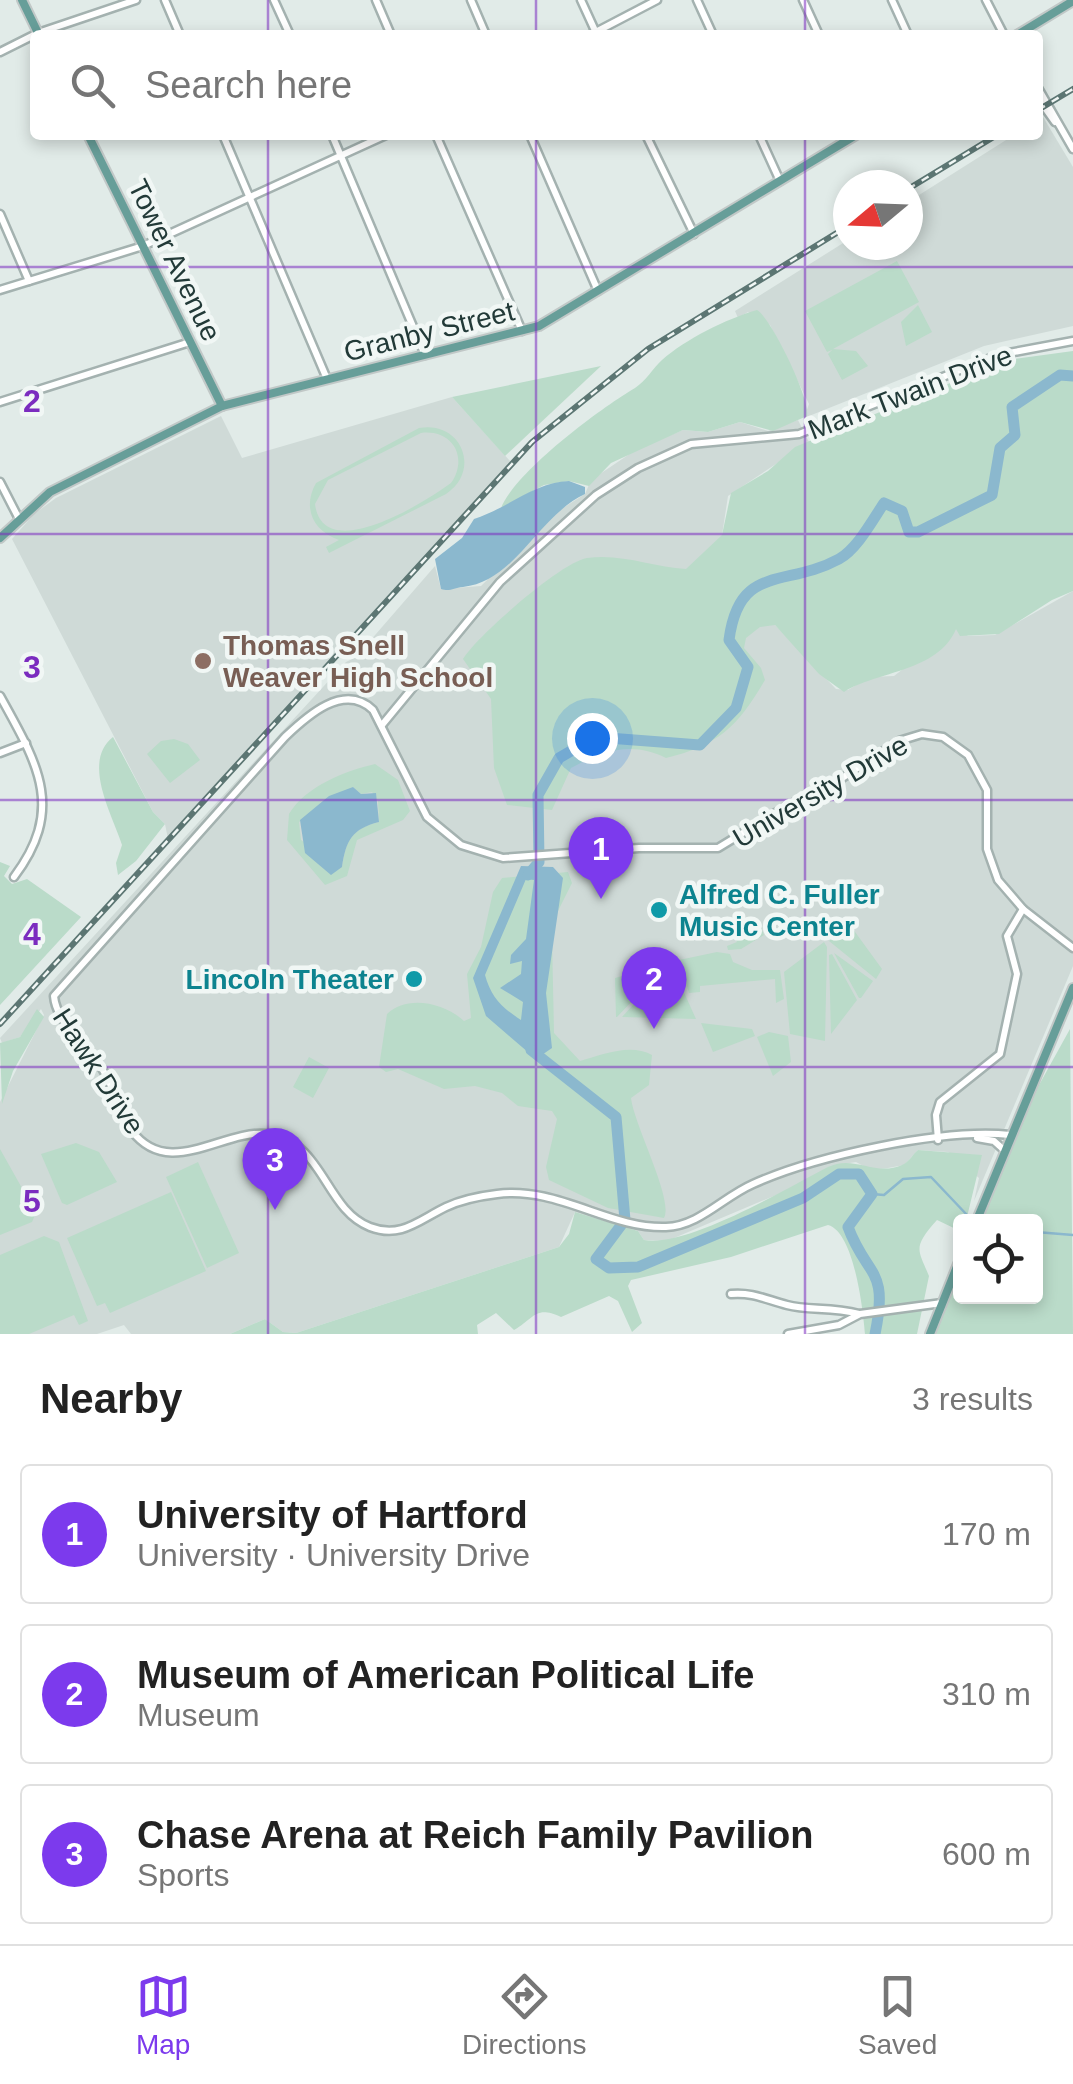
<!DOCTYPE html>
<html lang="en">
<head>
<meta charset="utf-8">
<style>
	:root { --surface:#fff; --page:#f6f6f6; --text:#222; --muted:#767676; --line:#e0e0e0; --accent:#7c3aed }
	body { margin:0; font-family:Arial,sans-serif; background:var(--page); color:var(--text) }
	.controls { position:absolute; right:30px; bottom:30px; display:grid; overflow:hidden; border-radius:10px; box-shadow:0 5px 15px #0003 }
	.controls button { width:90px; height:90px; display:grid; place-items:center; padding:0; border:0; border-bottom:2px solid var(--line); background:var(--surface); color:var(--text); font:50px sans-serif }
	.compass { position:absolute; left:833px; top:170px; width:90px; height:90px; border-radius:50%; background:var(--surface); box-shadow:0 5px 15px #0003; rotate:251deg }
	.you { position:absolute; left:592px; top:738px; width:35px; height:35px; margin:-25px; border:8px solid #fff; border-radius:50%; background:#1a73e8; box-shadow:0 0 0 15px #1a73e833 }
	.badge { display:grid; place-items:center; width:65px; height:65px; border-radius:50%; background:var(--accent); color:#fff; font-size:32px; font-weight:700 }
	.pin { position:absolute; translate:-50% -82px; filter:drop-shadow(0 2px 5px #0008) }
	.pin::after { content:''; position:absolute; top:52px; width:35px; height:30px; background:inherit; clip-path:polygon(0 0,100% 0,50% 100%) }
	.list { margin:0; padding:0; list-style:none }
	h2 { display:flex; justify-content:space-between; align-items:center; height:130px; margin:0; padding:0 40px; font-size:42px }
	h2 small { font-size:32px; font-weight:400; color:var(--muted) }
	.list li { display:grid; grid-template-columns:65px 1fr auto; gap:30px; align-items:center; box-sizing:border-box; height:140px; margin:0 20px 20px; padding:0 20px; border:2px solid var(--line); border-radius:10px }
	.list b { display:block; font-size:38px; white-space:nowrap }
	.list p { margin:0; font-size:32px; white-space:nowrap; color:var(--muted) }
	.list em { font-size:32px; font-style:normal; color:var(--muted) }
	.icon { flex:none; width:55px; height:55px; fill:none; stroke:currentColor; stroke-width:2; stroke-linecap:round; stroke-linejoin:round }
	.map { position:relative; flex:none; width:1073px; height:1334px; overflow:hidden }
	.search { position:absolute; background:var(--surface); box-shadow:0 5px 15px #0003; left:30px; right:30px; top:30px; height:110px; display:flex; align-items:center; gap:25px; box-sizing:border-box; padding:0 35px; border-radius:10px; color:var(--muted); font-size:38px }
	.sheet { height:610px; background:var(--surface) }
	nav { display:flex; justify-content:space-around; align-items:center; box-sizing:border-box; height:140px; border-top:2px solid var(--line); background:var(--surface); font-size:28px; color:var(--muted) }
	nav a { display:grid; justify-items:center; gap:5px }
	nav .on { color:var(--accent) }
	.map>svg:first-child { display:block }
	.built { fill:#cfdad7 }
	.green { fill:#badbc9; fill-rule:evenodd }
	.water { fill:#8bb8ce; fill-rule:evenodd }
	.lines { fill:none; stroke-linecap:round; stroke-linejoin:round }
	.stream { stroke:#8bb8ce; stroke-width:2.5 }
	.river { stroke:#8bb8ce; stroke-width:11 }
	.minor-casing { stroke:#a4b2b0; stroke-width:11 }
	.major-casing { stroke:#c1c8c7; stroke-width:12 }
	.minor { stroke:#fff; stroke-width:6 }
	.major { stroke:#679e99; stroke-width:8 }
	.rail-casing { stroke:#5c7673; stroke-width:6 }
	.rail { stroke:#f1f7f5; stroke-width:2.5; stroke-dasharray:8; stroke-linecap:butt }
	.grid { fill:none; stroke:#7b2cbf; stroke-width:2.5; stroke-opacity:0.55 }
	.education-dot { fill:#8d6e63; stroke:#f1f7f5; stroke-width:4 }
	.culture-dot { fill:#0f9aa8; stroke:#f1f7f5; stroke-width:4 }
	.labels { text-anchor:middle; stroke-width:9; stroke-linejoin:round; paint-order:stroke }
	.street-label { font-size:28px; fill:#223a38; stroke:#f1f7f5 }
	.education-label { font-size:28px; font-weight:bold; fill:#785e54; stroke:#f1f7f5; text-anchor:start }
	.culture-label { font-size:28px; font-weight:bold; fill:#0d838f; stroke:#f1f7f5; text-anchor:start }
	.grid-label { font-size:32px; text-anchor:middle; font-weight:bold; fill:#7b2cbf; stroke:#f1f7f5; stroke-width:9; stroke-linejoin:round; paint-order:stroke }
</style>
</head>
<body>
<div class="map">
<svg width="1073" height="1334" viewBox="0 0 1073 1334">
	<rect width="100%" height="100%" fill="#e1ebe8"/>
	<g class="built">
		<path d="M1043 117 1073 167V326L984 346 804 418 809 404 770 325 748 312 738 318 735 311 848 240V245H908V202L1014 135H1038V120Z"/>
		<path d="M452 397 511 462 168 839 165 824 153 812 12 539 34 514 56 498 221 416 242 458Z"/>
		<path d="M798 420 809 442 728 496 722 535 775 625 836 689 848 690 869 677 894 676 956 628 968 636 995 635 1073 591V966L974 1201 979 1178 948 1152 918 1150 904 1165 888 1168 871 1170 856 1162 831 1166 788 1190 667 1241 644 1240 638 1231 575 1212 559 1247 296 1333 283 1332 265 1319 230 1334H131L124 1325 97 1334H0V1102L44 1015 41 1009 20 1037 2 1043 0 1038 346 662 356 657 435 566 441 589 481 586 555 513 585 494 591 480 637 449 683 430 708 432 740 422 768 431Z"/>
	</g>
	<g class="green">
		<path d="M897 261 919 302 833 349 856 351 868 366 842 380 828 354 832 350 827 352 805 311Z"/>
		<path d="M918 305 932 332 906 346 901 322Z"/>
		<path d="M757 310C771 318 811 400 807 416L773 431 740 422 708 432 683 430 611 463 589 486 569 481 544 485 501 508C516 471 601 408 635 388 646 381 653 368 662 360 686 339 726 319 757 310Z"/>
		<path d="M1073 351V591L1052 600 999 634 960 636 956 629C938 672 877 671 844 692L819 674 775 625 760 627 746 638 744 648 761 668 765 680C738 726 719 745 666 758 633 741 604 750 571 768L552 810 507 805 494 768 491 699 463 659C476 637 561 562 587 558 621 553 653 567 686 569L722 535 731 493 768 471 795 447 1006 360Z"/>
		<path d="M601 366 505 456 452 397Z"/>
		<path d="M419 428C461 420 482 470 446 494L329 553 326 547 339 540C313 531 302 508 316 483ZM421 433C452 429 469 457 451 483 424 503 323 566 315 504L328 480Z"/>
		<path d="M113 737 153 812 165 824 136 861 118 875 116 863 122 845C113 816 81 762 113 737Z"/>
		<path d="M174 739 188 744 200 760 170 783 147 754 161 741Z"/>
		<path d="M375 764 398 780 410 811 403 820 357 840 347 876 325 885 287 840 289 814C306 786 345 771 375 764ZM353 787 361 794 372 792 378 801 379 822C352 829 346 839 342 867L301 840 299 822Z"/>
		<path d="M0 862 10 866 4 876 12 884 27 879 81 917 0 1005Z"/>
		<path d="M568 872 572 883 556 915 552 937 554 1033 580 1061C602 1055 630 1043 652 1055L649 1085 631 1098C634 1125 674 1200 664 1218L608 1208 549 1180 546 1167 557 1119 552 1111 518 1106 502 1093 475 1086 444 1089 398 1069 386 1072 379 1067 387 1014C407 994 445 1003 464 1021L471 1018 467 974 481 947 493 892 502 878Z"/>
		<path d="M758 920 764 935 741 949 728 950 727 946 737 942 734 936Z"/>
		<path d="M850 925 882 969 876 979 829 941Z"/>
		<path d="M824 942 827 947 825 1041 790 1034 784 972Z"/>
		<path d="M717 952 730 954 733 962 752 970H780L784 999 776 1003 775 979 700 986V992L689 993 679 960Z"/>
		<path d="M834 953 873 981 861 998H859Z"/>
		<path d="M832 954 857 1000 831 1034 829 955Z"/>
		<path d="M667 964 617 1017H616L615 978Z"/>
		<path d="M668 967 673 968 696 1019 622 1017Z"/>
		<path d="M37 1009 44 1017 13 1071 2 1104 0 1043 20 1037Z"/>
		<path d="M701 1023 752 1029 755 1036 713 1052Z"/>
		<path d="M1070 1029 1073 1334H936L960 1274V1296H1036V1222L982 1221 1039 1085Z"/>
		<path d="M769 1032 788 1036 791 1062 773 1076 757 1037Z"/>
		<path d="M309 1057 329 1068 313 1098 293 1087Z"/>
		<path d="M76 1143 99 1152 117 1182 67 1205 62 1203 41 1154Z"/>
		<path d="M0 1149 36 1213 32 1222 0 1235Z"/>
		<path d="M918 1150 982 1155 966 1221 960 1222V1231L937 1220C912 1248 918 1249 929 1276L917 1334H865C863 1309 854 1232 828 1225L731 1257 631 1280 628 1286 642 1323 632 1332 618 1301 609 1296 561 1317C535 1305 535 1318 514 1330L496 1313 477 1325 478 1334H230L265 1319 283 1332 296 1333 559 1247 569 1234 575 1212 638 1231 644 1240C687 1248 787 1188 828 1167 854 1154 875 1177 902 1165 909 1162 913 1154 918 1150Z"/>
		<path d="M198 1162 239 1253 207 1268 166 1177Z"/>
		<path d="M171 1192 206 1271 110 1313 105 1303 97 1306 67 1238Z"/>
		<path d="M44 1236 59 1242 88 1321 79 1325 74 1315 29 1334H0V1255Z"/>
	</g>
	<g class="water">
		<path d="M569 481 585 487V494C538 516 515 582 463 587 453 588 450 592 441 589L435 559 462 538 474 519C506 509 535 482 569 481Z"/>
		<path d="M353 787 361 794 376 793 379 822C352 829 346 840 342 867L331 875 305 853 300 820 329 796Z"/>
		<path d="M521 866 553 867 563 878 546 993 552 1048 536 1059 486 1016 473 978ZM526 879 534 880 526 939 511 955 510 964 522 961 521 974 500 988 523 1002 521 1020C502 1008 491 997 485 975Z"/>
	</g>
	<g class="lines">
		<g class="stream">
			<path d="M872 1194 884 1195 903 1179 931 1177 968 1216"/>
			<path d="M1036 1232 1073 1235"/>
		</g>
		<g class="river">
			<path d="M528 875 539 862 538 795 559 758 595 737 700 745 736 708 748 667 729 640C739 563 786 588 839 559 857 549 872 521 884 503L902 511 909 532H918L992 495 1000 448 1015 435 1012 407 1060 375 1073 376"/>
			<path d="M531 1050 616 1117 625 1220 596 1259 609 1268 638 1267 803 1198 839 1174H859L872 1194 848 1227C867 1278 889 1267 875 1334"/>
		</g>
		<g class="minor-casing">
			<g id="minor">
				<path d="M165 0 180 35"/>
				<path d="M274 0 290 35"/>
				<path d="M376 0 391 35"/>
				<path d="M471 0 486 35"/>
				<path d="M581 0 597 35"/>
				<path d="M697 0 713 35"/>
				<path d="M803 0 819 35"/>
				<path d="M892 0 908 35"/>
				<path d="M986 0 1004 35"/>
				<path d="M590 35 657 0"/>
				<path d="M0 52 38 33 136 0"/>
				<path d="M1038 88 1073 149"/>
				<path d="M1038 98 1055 122"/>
				<path d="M223 135 327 379"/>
				<path d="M332 135 425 355"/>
				<path d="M436 135 522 331"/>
				<path d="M530 135 598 291"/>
				<path d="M646 135 694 234"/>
				<path d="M759 135 780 181"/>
				<path d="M0 214 29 281"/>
				<path d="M0 290 143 246 386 135"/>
				<path d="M0 402 190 342"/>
				<path d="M0 482 18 517"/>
				<path d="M0 696C37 763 66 808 14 877"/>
				<path d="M382 725 500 582 596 495 638 468 691 444 799 434 998 355 1073 341"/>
				<path d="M0 753 26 743"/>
				<path d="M1010 1135C943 1128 815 1156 753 1184 723 1197 699 1226 666 1227 609 1229 558 1186 497 1194 480 1196 461 1200 446 1207 419 1220 401 1239 370 1227 324 1209 324 1141 267 1134 223 1129 169 1180 132 1131 117 1110 114 1084 99 1064 85 1043 56 1022 54 996L285 737C307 716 344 682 373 710L427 817 461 845 503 858 639 848H718L787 806 833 784 899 741 922 734 943 737 968 755 987 790V849L998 880 1023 909 1073 948"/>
				<path d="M977 1138 994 1141 1004 1150"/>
				<path d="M938 1140 936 1115 940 1102 1000 1054 1017 974 1007 936 1023 909"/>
				<path d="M731 1294C753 1292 767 1300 787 1305 809 1311 831 1306 859 1314"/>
				<path d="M788 1334 839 1325 860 1314 942 1303"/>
			</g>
		</g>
		<g class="major-casing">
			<g id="major">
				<path d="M22 0 39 35"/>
				<path d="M1017 35 1073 1"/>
				<path d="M88 135 222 406"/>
				<path d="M0 538 50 492 222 406 539 326 856 135"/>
				<path d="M976 1222 1073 988"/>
				<path d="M930 1334 960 1259"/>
			</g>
		</g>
		<use href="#minor" class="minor"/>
		<use href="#major" class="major"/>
		<g class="rail-casing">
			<g id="rail">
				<path d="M1038 110 1073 89"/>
				<path d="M908 189 997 135"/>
				<path d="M0 1024 532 442 648 349 848 226"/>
			</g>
		</g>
		<use href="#rail" class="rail"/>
	</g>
	<path class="grid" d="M268 0V35M536 0V35M805 0V35M268 135V1334M536 135V1334M805 135V1334M0 267H1073M0 534H1073M0 800H1073M0 1067H1073"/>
	<circle class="education-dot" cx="203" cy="661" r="10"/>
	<g class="culture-dot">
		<circle cx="659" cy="910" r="10"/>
		<circle cx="414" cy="979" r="10"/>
	</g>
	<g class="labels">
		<g class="street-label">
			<text transform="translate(175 260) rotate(64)" y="10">Tower Avenue</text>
			<text transform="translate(429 331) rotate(-14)" y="10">Granby Street</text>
			<text transform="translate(910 392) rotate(-21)" y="10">Mark Twain Drive</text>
			<text transform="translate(820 791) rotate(-30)" y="10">University Drive</text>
			<text transform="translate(99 1071) rotate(57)" y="10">Hawk Drive</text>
		</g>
		<g class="education-label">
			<text x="223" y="655">Thomas Snell<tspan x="223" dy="32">Weaver High School</tspan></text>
		</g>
		<g class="culture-label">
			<text x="679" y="904">Alfred C. Fuller<tspan x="679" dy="32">Music Center</tspan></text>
			<text x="394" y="989" text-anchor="end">Lincoln Theater</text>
		</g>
	</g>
	<g class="grid-label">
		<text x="32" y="412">2</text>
		<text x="32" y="678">3</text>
		<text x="32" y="945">4</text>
		<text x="32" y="1212">5</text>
	</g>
</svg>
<div class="controls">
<button><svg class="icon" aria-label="locate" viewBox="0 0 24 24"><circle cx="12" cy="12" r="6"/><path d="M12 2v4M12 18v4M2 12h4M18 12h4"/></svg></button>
</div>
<svg class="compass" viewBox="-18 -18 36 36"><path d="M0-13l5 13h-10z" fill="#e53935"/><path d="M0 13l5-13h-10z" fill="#767676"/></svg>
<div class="you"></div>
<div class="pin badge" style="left:601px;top:899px">1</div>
<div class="pin badge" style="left:654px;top:1029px">2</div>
<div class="pin badge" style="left:275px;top:1210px">3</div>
<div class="search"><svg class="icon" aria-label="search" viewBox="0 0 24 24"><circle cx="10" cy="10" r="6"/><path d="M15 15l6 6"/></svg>Search here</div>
</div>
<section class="sheet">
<h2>Nearby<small>3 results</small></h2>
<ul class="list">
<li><span class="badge">1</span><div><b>University of Hartford</b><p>University · University Drive</p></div><em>170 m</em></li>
<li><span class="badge">2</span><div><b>Museum of American Political Life</b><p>Museum</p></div><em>310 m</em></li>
<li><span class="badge">3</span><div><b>Chase Arena at Reich Family Pavilion</b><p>Sports</p></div><em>600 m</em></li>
</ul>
</section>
<nav>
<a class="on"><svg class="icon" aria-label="map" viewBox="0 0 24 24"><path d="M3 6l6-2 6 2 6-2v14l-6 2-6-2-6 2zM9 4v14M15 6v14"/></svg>Map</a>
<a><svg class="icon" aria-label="directions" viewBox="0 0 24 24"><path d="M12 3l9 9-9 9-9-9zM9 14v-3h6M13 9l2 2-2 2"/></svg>Directions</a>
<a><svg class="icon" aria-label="saved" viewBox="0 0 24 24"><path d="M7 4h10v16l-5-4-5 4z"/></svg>Saved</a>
</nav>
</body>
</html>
